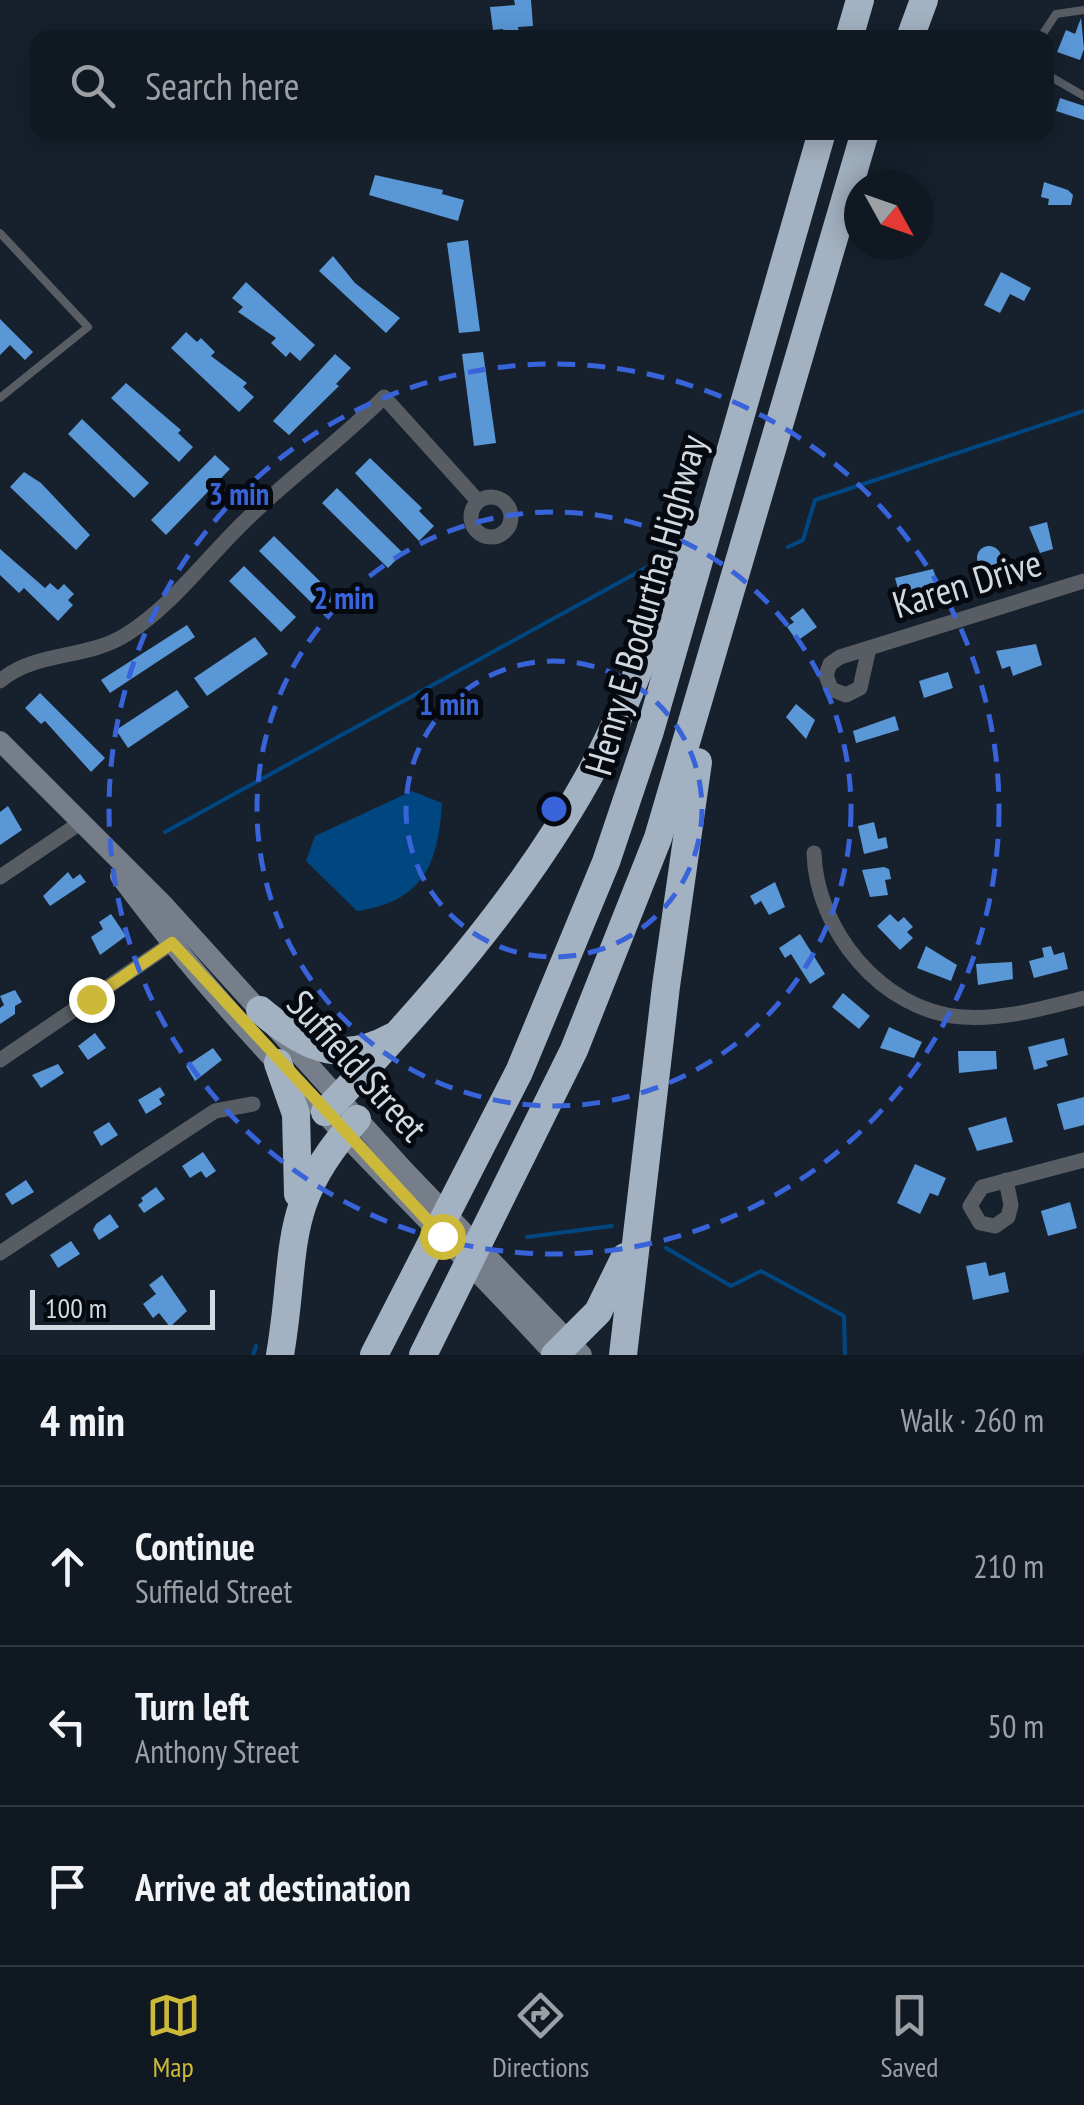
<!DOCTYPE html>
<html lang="en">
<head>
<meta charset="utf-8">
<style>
	:root { --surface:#101922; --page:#19222a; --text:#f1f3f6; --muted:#9ca0a5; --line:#303840; --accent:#ccb939 }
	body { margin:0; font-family:"PT Sans Narrow",sans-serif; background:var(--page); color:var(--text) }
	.compass { position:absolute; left:844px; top:170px; width:90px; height:90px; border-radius:50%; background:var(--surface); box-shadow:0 5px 25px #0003; rotate:130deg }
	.scale { position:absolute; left:30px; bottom:25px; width:185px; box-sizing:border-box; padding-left:10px; border:5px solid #d1d9e1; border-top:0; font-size:28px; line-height:35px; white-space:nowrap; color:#d1d9e1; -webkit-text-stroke:8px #060a10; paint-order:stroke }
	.stop { position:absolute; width:30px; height:30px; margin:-22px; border:8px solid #ccb939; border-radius:50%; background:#fff }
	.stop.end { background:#ccb939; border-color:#fff; box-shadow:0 2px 10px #0008 }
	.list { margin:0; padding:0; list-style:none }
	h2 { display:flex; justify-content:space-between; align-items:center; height:130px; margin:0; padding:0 40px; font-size:42px }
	h2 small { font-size:32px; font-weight:400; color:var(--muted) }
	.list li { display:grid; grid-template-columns:65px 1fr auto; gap:30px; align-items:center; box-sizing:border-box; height:160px; padding:0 40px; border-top:2px solid var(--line) }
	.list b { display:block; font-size:38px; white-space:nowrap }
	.list p { margin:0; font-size:32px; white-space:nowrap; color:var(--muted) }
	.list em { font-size:32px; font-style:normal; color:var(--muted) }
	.icon { flex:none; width:55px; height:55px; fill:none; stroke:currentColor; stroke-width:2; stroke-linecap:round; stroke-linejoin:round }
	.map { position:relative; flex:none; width:1084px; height:1355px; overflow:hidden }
	.search { position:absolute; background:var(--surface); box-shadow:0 5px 25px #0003; left:30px; right:30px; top:30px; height:110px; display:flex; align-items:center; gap:25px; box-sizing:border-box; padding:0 35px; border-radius:20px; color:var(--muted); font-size:38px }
	.sheet { height:610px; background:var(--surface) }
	nav { display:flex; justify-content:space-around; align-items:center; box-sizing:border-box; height:140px; border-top:2px solid var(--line); background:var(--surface); font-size:28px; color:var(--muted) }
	nav a { display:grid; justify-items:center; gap:5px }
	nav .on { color:var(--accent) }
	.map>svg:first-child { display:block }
	.water { fill:#004781 }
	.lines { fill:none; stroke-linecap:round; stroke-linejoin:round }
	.stream { stroke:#004781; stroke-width:4 }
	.building { fill:#5a97d7 }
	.service { stroke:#575d63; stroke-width:8 }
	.minor { stroke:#575d63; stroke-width:15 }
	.secondary { stroke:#767f89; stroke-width:20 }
	.motorway { stroke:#a3b2c2; stroke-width:28 }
	.route { stroke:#ccb939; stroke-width:12 }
	.ring { fill:none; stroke:#3863d9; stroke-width:5; stroke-dasharray:18 12 }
	.labels { text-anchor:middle; stroke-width:10; stroke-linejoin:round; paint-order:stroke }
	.street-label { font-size:38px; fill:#d1d9e1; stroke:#060a10 }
	.centre { fill:#3863d9; stroke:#060a10; stroke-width:5 }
	.ring-label { font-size:30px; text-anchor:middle; font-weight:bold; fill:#3863d9; stroke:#060a10; stroke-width:10; stroke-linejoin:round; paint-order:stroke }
</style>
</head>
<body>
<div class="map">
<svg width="1084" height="1355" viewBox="0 0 1084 1355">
	<rect width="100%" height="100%" fill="#16212d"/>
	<path class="water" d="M412 791 442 803C438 865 423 901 357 911L306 861 315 836Z"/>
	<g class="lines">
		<g class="stream">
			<path d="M788 547 803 540 815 500 1084 411"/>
			<path d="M165 832 660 560"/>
			<path d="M527 1237 612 1226"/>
			<path d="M666 1248 731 1286 761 1271 844 1316 845 1355"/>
			<path d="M253 1355 256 1346"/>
		</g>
	</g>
	<g class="building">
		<path d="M514 0H531L533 26 518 27 519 34 504 35 503 29 493 30 490 7 515 5Z"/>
		<path d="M1081 18 1084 49 1080 60 1057 52 1066 30 1075 34Z"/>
		<path d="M1060 98 1084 106V120L1056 111Z"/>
		<path d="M375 175 443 190 442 194 464 200 458 221 369 195Z"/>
		<path d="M1044 182 1068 190 1073 195 1071 205H1048L1049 199 1041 197Z"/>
		<path d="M468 240 480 331 459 333 447 243Z"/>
		<path d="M333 256 355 283 400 318 386 333 319 271Z"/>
		<path d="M1001 272 1031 288 1024 301 1010 294 1000 313 984 305Z"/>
		<path d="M246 282 315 345 300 361 290 352 286 357 271 343 276 338 238 312 243 307 232 298Z"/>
		<path d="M0 319 33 352 25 360 10 345 0 355Z"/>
		<path d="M186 332 197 342 201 338 215 352 211 356 247 383 243 387 254 397 239 412 171 348Z"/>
		<path d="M483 352 496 443 474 446 462 354Z"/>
		<path d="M335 354 351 368 336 384 339 386 289 435 273 421Z"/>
		<path d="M126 383 181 430 178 433 193 447 179 462 111 398Z"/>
		<path d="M82 419 149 483 134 498 68 434Z"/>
		<path d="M215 455 230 469 166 535 151 520Z"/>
		<path d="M370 458 422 508 419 511 434 526 419 541 355 473Z"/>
		<path d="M24 472 41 483 90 535 76 550 10 487Z"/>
		<path d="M337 488 403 553 388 568 322 503Z"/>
		<path d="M1047 522 1053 549 1040 553 1029 527Z"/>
		<path d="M274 536 340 601 325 616 259 551Z"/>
		<circle cx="989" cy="558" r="12"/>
		<path d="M0 549 45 588 50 583 58 590 64 584 74 594 68 600 73 605 58 621 24 588 19 593 0 575Z"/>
		<path d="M244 566 296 617 281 632 229 581Z"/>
		<path d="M933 569 938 583 900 596 895 578Z"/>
		<path d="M803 608 817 627 797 641 787 627 794 622 790 618Z"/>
		<path d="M187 625 195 637 110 693 101 680Z"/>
		<path d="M255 637 268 654 207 696 194 678Z"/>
		<path d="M1036 644 1042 665 1013 676 1010 666 1002 669 996 651Z"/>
		<path d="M948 672 953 688 924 698 919 681Z"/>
		<path d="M177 690 189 707 128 748 116 730Z"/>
		<path d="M40 693 105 758 91 772 45 721 41 724 25 708Z"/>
		<path d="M796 704 815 720 806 739 786 717Z"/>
		<path d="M895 716 899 730 856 743 853 731Z"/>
		<path d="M8 806 22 830 0 845V812Z"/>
		<path d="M874 822 878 839 886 837 888 848 864 854 858 826Z"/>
		<path d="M884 867 889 869 891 879 885 880 888 895 870 897 862 870Z"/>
		<path d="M68 872 73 879 80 874 86 882 50 906 43 896Z"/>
		<path d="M775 882 785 907 769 915 761 901 755 905 750 896Z"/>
		<path d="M111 914 126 936 100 955 91 937 103 929 99 922Z"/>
		<path d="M890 914 898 922 904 917 913 927 907 932 913 938 900 950 877 926Z"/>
		<path d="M800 934 825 974 810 984 791 954 785 958 779 948Z"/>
		<path d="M926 946 957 965 951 981 917 968Z"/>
		<path d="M1051 946 1054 955 1064 952 1068 969 1034 978 1029 961 1044 957 1042 948Z"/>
		<path d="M1012 962 1013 979 978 985 976 964Z"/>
		<path d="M15 990 22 1002 15 1006V1014L0 1024V1008L4 1005 0 996Z"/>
		<path d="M843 993 870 1016 859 1029 832 1007Z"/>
		<path d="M889 1027 922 1042 914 1058 880 1048Z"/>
		<path d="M95 1033 106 1048 88 1060 78 1046Z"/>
		<path d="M1064 1038 1068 1055 1046 1061 1048 1066 1034 1070 1028 1047Z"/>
		<path d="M213 1048 222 1060 195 1081 186 1066Z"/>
		<path d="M958 1051H996L997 1069 959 1073Z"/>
		<path d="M58 1064 64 1073 41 1088 32 1075Z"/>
		<path d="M160 1087 165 1095 159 1099 162 1104 146 1114 138 1100Z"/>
		<path d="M1084 1097V1125L1064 1130 1057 1104Z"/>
		<path d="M1006 1117 1013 1142 977 1151 968 1128Z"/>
		<path d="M109 1122 118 1135 101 1146 93 1132Z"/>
		<path d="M203 1152 216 1171 206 1178 201 1171 190 1178 182 1166Z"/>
		<path d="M915 1164 946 1178 938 1196 930 1193 920 1214 897 1203Z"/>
		<path d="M26 1180 34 1192 12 1205 5 1194Z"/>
		<path d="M156 1187 165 1199 144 1213 138 1205 143 1201 141 1198Z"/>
		<path d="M1070 1202 1077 1228 1048 1236 1041 1211Z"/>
		<path d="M110 1214 119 1227 99 1240 93 1230 96 1224Z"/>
		<path d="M71 1241 80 1254 58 1268 50 1255Z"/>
		<path d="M986 1262 989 1276 1005 1272 1009 1292 973 1300 966 1266Z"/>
		<path d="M162 1275 187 1311 170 1327 159 1313 153 1318 143 1304 156 1294 149 1285Z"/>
	</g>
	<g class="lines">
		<g class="service">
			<path d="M1040 38 1056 14 1084 10"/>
			<path d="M1046 74 1084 96"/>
			<path d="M0 233 88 327 0 398"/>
		</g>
		<g class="minor">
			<circle cx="491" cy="517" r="20"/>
			<path d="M869 648 860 688 846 695 831 689 826 675 830 664 840 657 1084 581"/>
			<path d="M0 681C37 650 87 660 127 634 173 605 208 556 247 519 291 476 339 442 384 397L478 501"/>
			<path d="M814 853C816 929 881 1011 962 1017 1004 1020 1044 1008 1084 998"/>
			<path d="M0 877 80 823"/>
			<path d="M0 1060 181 937"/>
			<path d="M1006 1180 1011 1205 1008 1217 995 1226 980 1223 970 1206 982 1187 1084 1160"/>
			<path d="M0 1253 215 1111 253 1104"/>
		</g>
		<g class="secondary">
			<path d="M0 741 163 904 405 1171 582 1355"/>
			<path d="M120 876C248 1050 410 1196 555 1355"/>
		</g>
		<g class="motorway">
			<path d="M849 38 860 0"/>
			<path d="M910 38 924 0"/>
			<path d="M260 1010C302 1045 339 1067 392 1037"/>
			<path d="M278 1063 296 1114 298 1194"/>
			<path d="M325 1112C422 1010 520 901 589 776 631 701 659 616 689 536"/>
			<path d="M280 1355C298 1250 279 1204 357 1119"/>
			<path d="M374 1355 519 1072 606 862 650 731 822 132"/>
			<path d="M423 1355 574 1050 658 838 865 132"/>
			<path d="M555 1355 598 1312 625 1257"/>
			<path d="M623 1355 666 986 698 762"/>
		</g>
	</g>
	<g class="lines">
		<path class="route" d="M91 999 172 943 442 1236"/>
	</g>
	<g class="ring">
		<circle cx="554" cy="809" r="148"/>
		<circle cx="554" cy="809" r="297"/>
		<circle cx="554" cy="809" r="445"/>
	</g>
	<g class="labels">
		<g class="street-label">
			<text transform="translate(967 584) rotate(-17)" y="13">Karen Drive</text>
			<text transform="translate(646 605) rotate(-74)" y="13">Henry E Bodurtha Highway</text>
			<text transform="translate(357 1066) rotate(48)" y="13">Suffield Street</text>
		</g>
	</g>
	<circle cx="554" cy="809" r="15" class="centre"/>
	<g class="ring-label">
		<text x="239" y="505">3 min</text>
		<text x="344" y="609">2 min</text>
		<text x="449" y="715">1 min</text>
	</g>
</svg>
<svg class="compass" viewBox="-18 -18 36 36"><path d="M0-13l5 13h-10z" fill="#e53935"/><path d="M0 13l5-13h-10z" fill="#9ca0a5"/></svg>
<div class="scale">100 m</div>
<div class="stop" style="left:442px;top:1236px"></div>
<div class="stop end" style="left:91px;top:999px"></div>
<div class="search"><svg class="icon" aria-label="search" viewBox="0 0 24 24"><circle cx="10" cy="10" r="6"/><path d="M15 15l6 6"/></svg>Search here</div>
</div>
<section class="sheet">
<h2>4 min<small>Walk · 260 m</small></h2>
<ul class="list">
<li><svg class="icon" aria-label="ahead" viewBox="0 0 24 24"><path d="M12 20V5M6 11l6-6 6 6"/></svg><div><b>Continue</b><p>Suffield Street</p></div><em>210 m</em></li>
<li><svg class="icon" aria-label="left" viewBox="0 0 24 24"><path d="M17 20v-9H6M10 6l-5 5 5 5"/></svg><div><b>Turn left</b><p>Anthony Street</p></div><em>50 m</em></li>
<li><svg class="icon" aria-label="arrive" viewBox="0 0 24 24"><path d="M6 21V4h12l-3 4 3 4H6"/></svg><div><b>Arrive at destination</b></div></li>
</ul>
</section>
<nav>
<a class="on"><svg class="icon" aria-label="map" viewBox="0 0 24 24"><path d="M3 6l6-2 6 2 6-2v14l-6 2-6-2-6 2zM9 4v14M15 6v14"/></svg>Map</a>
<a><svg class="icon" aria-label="directions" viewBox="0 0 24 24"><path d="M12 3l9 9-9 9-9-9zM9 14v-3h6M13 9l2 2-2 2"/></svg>Directions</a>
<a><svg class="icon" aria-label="saved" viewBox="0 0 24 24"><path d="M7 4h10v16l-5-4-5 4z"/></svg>Saved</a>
</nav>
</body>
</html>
